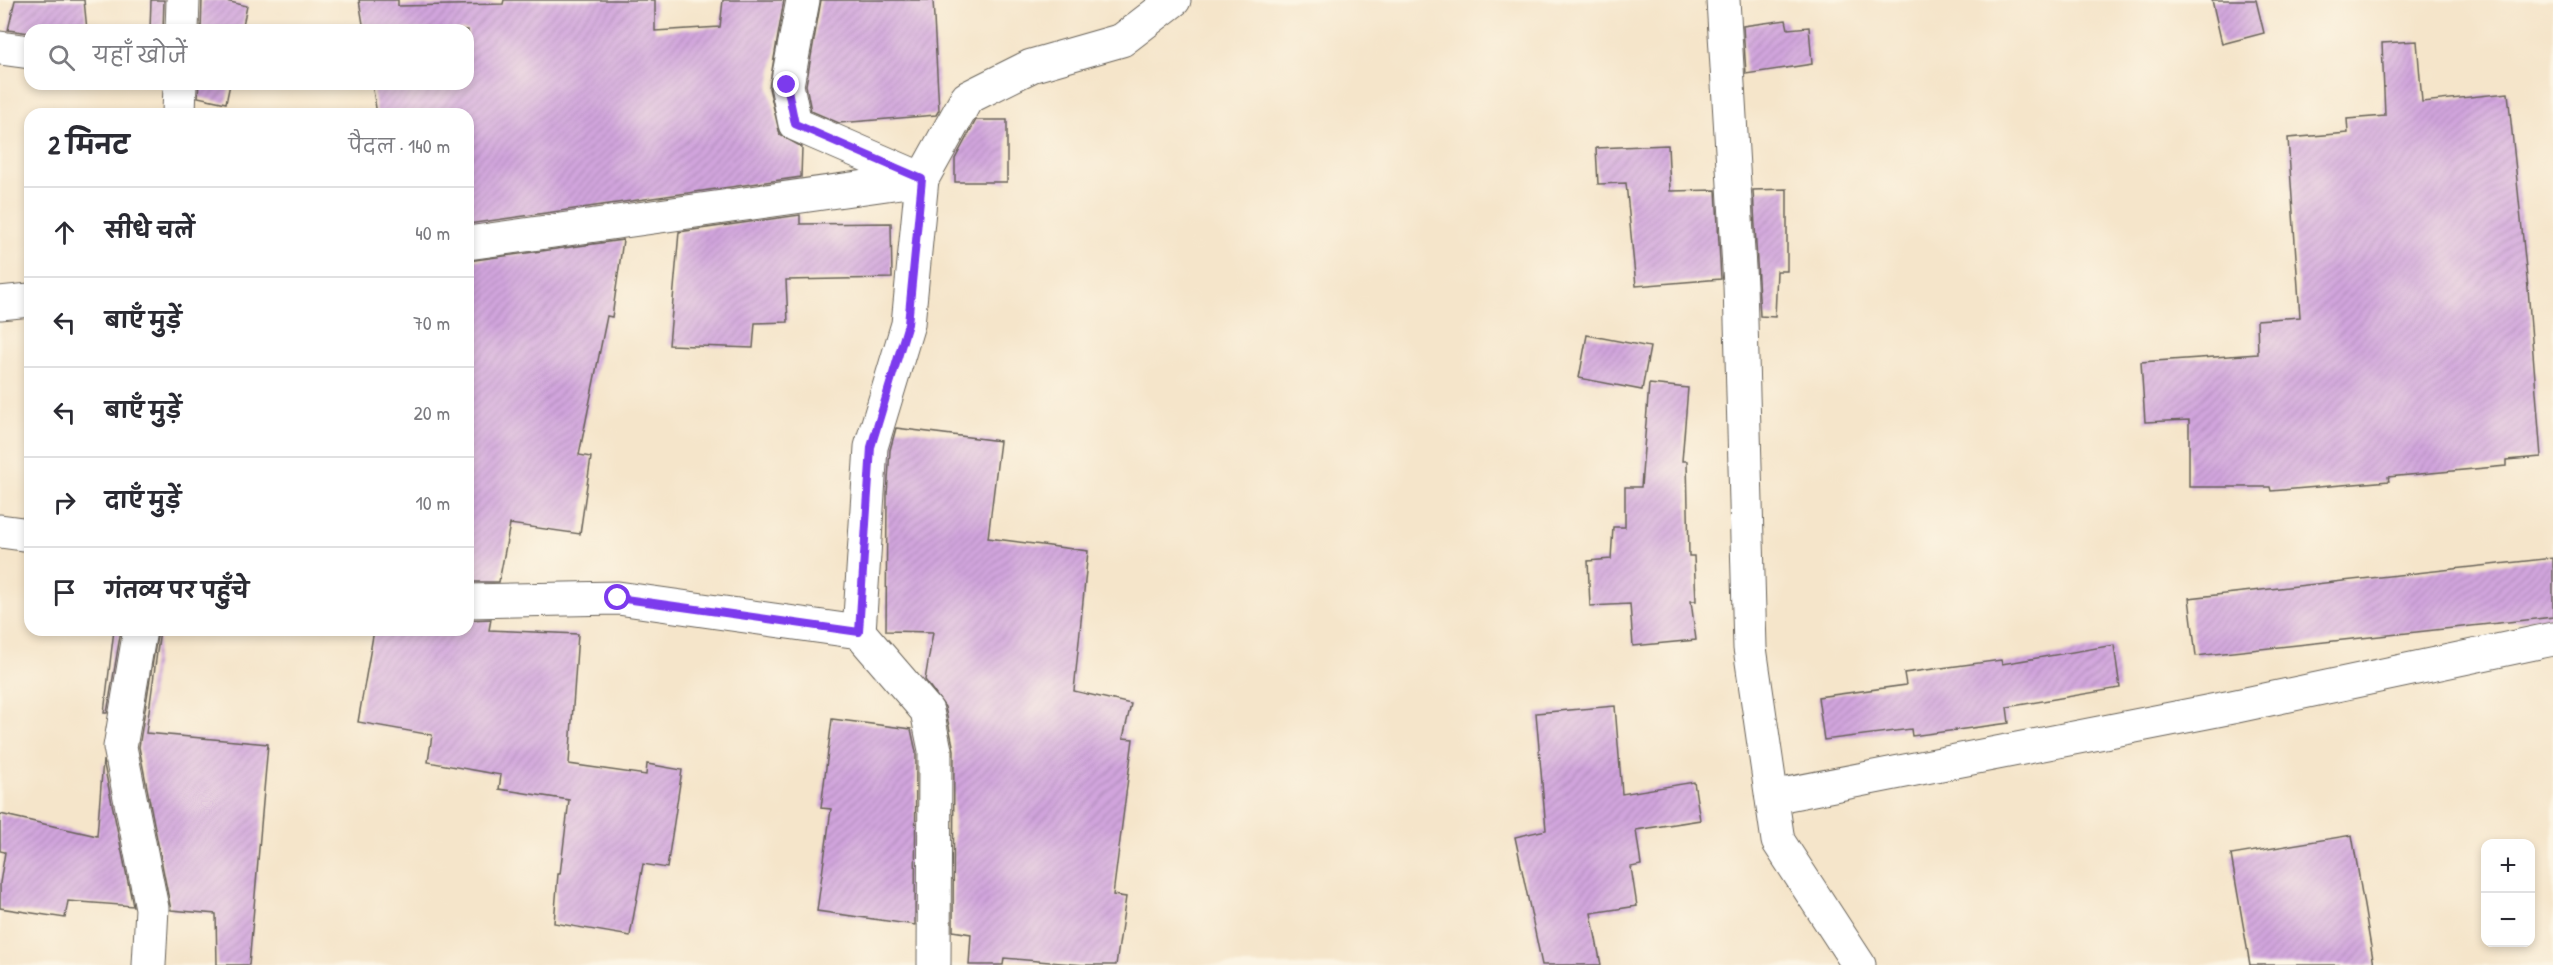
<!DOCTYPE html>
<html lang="hi">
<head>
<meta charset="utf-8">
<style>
	:root { --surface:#fff; --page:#f7f7f7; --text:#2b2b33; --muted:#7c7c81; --line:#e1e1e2 }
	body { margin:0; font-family:"Patrick Hand","Playpen Sans Deva",sans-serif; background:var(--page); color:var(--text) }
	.controls { position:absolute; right:18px; bottom:18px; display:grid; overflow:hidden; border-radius:12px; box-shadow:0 3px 9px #0003 }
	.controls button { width:54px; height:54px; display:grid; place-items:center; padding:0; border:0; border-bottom:2px solid var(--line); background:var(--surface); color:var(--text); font:30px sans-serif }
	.stop { position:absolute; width:18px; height:18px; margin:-14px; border:4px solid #7c3aed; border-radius:50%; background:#fff }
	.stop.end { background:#7c3aed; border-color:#fff; box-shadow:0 2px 6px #0008 }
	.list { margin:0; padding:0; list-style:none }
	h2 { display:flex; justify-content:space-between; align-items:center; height:78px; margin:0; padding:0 24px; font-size:26px }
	h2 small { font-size:20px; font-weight:400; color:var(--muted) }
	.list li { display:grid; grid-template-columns:39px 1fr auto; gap:18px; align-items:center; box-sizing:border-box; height:90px; padding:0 24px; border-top:2px solid var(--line) }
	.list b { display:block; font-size:22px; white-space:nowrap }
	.list em { font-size:20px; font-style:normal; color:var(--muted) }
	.icon { flex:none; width:33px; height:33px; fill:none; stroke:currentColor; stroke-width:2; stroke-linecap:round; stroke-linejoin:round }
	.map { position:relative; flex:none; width:2553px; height:965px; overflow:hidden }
	.search { position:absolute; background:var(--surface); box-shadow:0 3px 9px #0003; left:24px; top:24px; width:450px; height:66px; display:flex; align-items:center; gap:15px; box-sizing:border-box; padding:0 21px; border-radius:18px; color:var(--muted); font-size:22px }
	.panel { position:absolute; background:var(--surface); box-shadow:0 3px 9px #0003; left:24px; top:108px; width:450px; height:528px; border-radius:18px }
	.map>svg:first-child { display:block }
	.building { fill:url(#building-hatch) }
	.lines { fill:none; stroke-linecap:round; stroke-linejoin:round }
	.minor-casing { stroke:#686259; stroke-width:35 }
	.minor { stroke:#fff; stroke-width:33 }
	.route { stroke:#7c3aed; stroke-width:8 }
</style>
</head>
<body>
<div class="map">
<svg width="2553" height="965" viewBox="0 0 2553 965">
	<defs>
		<pattern id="building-hatch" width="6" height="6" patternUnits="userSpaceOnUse" patternTransform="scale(1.5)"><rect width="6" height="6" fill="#d1a5dd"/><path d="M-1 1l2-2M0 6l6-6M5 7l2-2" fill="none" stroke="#b38dbd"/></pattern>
	</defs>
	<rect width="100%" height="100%" fill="#fcf5e5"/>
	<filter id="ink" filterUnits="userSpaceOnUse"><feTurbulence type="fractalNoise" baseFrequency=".0167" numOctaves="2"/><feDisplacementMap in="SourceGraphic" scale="12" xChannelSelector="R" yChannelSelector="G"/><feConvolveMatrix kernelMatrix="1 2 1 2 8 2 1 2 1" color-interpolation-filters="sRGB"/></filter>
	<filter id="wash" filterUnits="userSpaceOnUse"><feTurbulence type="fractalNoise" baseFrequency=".008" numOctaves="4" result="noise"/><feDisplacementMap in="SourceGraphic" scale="24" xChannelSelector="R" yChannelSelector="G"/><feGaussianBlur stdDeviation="1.35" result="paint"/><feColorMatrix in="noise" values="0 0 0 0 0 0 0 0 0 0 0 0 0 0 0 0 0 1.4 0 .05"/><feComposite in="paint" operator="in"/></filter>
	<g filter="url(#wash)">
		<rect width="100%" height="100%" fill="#f5e5ca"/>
		<g id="blocks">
			<g class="building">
				<path d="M15 0H84L87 30H30V33L8 30Z"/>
				<path d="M151 0H164L163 30H150Z"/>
				<path d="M202 0H222L247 6 242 30H201Z"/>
				<path d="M359 0H398V6L503 4 504 0H655V31L720 27 723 0H784L769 88 780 135 802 147 801 177 468 224V114H377L372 84H468V30H364Z"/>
				<path d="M821 0H933L939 110 936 115 839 123 811 111 806 85Z"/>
				<path d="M2212 0H2256L2264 33 2222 44Z"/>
				<path d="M1786 20 1788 29 1809 27 1812 64 1746 74 1743 26Z"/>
				<path d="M2417 41 2422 102 2508 93 2528 288 2541 457 2506 460V466L2388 477 2389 481 2271 491 2270 487H2189V420L2145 422 2141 362 2258 354 2257 320 2300 317 2288 138 2348 133 2347 119 2385 116 2382 43Z"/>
				<path d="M199 84H230L226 103 198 97Z"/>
				<path d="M976 120H1007V182H955V159Z"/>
				<path d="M1668 145 1670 191 1716 190 1721 279 1636 286 1626 183 1598 184 1596 148Z"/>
				<path d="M1787 189V271H1777L1775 317 1760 316 1753 190Z"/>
				<path d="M800 215V224L891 223 892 278 786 280 788 322 755 323 753 348 669 345 679 232Z"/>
				<path d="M623 240 612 317 607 316 579 455 591 457 580 534 510 524 499 582H468V261Z"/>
				<path d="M1587 335 1650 347 1642 390 1579 378Z"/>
				<path d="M1649 384 1688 388 1682 461H1687L1689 556H1694L1696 601H1691L1696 640 1633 646 1630 604 1590 606 1588 561 1611 559 1613 527H1625V487H1641Z"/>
				<path d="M896 428 1000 441 988 538 1088 551 1074 691 1131 704 1123 738 1133 739 1113 895 1126 897 1116 965H1084L1004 958 1003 965H969L971 934 953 931 954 750 945 707 925 680 933 632 886 631 887 494 890 450Z"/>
				<path d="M2553 558V617L2196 656 2189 598Z"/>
				<path d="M491 619 489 630 578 634 569 764 646 775 647 764 682 770 667 868 643 864 630 936 554 923 558 874H560L569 800 499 789 501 775 428 762 432 735 358 722 374 630H409L444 636 445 630H468V620Z"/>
				<path d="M114 630H121L107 713H104Z"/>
				<path d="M158 630H160L146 733 268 744 249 965H217L216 914 171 910 139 747Z"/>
				<path d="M2114 645 2120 688 2007 707 2009 723 1912 736 1911 729 1824 740 1818 697 1906 685 1904 673 2001 660 2002 664Z"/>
				<path d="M1615 706 1622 794 1694 782 1700 820 1636 830 1641 865 1631 867 1637 906 1591 913 1601 965H1542L1515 837 1546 830 1536 713Z"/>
				<path d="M832 719 911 729 916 752 915 925 817 911 831 809 821 808Z"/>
				<path d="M103 760 133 906 68 901 65 918 0 908V883L5 852 0 851V814L97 836Z"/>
				<path d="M2352 835 2374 965H2250L2231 855Z"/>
			</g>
		</g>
	</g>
	<g filter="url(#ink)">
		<use href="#blocks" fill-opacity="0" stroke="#686259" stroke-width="1.5"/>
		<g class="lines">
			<g class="minor-casing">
				<g id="minor">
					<path d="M803 0 787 85 795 124 922 179"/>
					<path d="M1723 0 1740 285 1750 648 1778 841 1859 965"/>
					<path d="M182 30 183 0"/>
					<path d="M0 48 30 52"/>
					<path d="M179 114 180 84"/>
					<path d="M468 243 922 179"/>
					<path d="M0 303 30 300"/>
					<path d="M0 531 30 535"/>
					<path d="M468 601 618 598 859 632 927 711 935 750 934 965"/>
					<path d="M140 630 120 747 152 908 149 965"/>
					<path d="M859 632 871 447 908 324 922 179 967 98 1031 66 1122 40 1174 0"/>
					<path d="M1772 797 2232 707 2553 639"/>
				</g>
			</g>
			<use href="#minor" class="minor"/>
		</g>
	</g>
	<g class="lines" filter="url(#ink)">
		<path class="route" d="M618 598 859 632 871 447 908 324 922 179 795 124 787 85"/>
	</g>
</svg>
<div class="controls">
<button>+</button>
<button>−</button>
</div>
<div class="stop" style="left:618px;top:598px"></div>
<div class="stop end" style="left:787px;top:85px"></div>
<div class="search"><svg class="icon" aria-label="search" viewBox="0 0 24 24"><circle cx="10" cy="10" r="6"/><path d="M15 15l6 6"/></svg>यहाँ खोजें</div>
<section class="panel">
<h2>2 मिनट<small>पैदल · 140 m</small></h2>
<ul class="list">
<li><svg class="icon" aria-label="ahead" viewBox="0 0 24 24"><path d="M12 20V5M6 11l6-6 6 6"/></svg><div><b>सीधे चलें</b></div><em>40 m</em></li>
<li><svg class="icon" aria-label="left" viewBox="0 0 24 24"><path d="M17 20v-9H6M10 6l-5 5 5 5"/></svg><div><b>बाएँ मुड़ें</b></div><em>70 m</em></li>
<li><svg class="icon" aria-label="left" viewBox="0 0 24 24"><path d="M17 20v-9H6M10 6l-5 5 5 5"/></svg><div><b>बाएँ मुड़ें</b></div><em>20 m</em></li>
<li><svg class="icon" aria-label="right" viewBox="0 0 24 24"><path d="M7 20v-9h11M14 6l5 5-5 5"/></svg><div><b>दाएँ मुड़ें</b></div><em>10 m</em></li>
<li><svg class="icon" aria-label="arrive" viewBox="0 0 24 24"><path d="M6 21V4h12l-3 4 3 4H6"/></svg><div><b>गंतव्य पर पहुँचे</b></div></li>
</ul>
</section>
</div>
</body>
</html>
